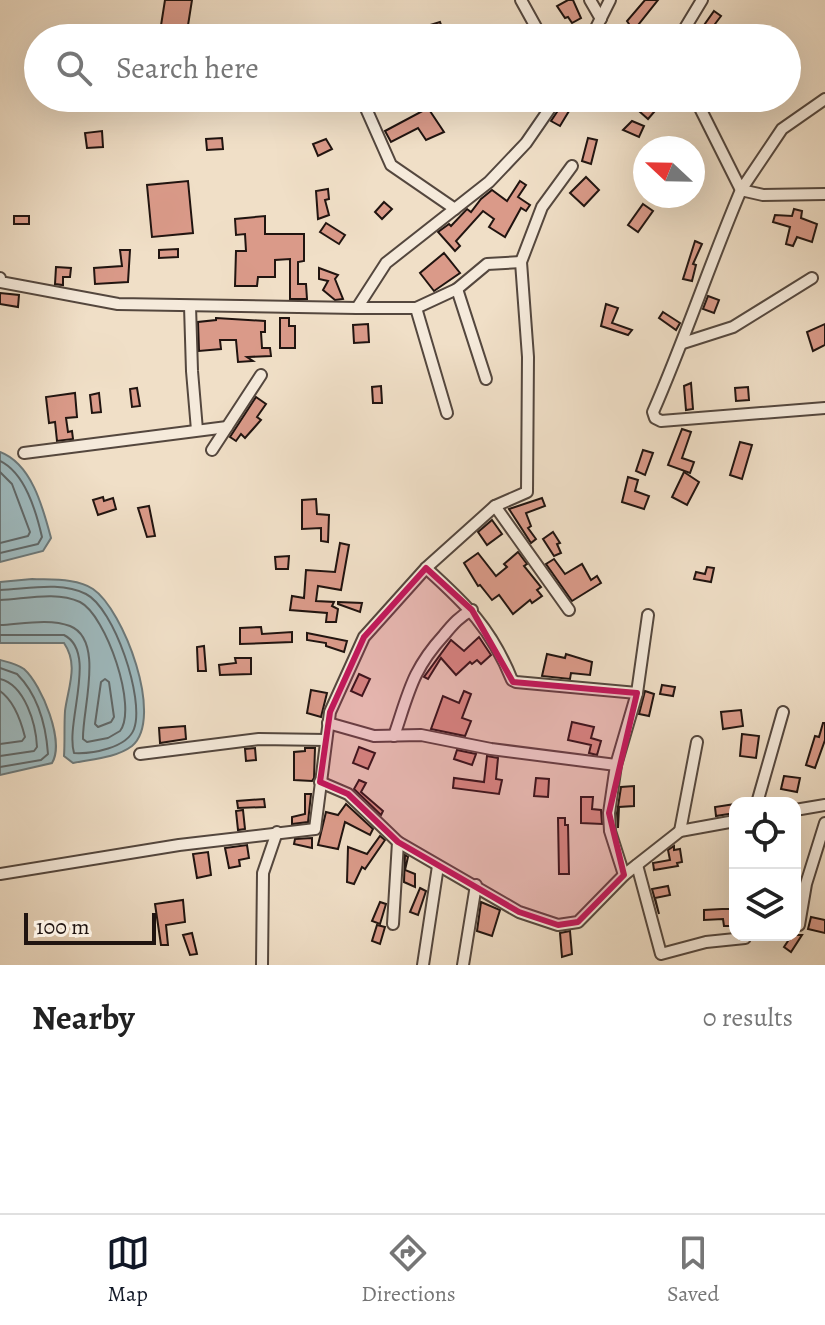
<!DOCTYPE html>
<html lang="en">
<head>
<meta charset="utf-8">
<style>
	:root { --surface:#fff; --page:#f2f2f2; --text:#222; --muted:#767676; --line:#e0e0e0; --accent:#111827 }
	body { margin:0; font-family:Alegreya,serif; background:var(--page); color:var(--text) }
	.controls { position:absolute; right:24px; bottom:24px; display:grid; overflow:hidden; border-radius:16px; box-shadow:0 8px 32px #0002 }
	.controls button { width:72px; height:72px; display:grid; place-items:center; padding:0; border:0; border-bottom:2px solid var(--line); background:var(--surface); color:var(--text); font:40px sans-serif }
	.compass { position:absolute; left:633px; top:136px; width:72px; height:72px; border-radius:50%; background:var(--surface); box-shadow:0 8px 32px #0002; rotate:292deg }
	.scale { position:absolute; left:24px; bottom:20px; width:132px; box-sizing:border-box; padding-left:8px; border:4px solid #201410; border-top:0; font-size:22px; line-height:28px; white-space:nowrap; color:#201410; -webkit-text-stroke:6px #f5eadb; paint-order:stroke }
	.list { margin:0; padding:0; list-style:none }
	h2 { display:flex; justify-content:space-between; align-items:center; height:104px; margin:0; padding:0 32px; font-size:34px }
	h2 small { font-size:26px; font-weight:400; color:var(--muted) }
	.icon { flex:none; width:44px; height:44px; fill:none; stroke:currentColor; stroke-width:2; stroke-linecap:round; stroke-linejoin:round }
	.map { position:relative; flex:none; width:825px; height:965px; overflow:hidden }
	.search { position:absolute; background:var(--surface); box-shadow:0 8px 32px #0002; left:24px; right:24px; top:24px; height:88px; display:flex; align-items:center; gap:20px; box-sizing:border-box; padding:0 28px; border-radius:44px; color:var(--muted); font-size:30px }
	.sheet { height:248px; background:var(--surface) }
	nav { display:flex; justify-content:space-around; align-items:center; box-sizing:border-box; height:112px; border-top:2px solid var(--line); background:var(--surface); font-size:22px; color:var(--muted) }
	nav a { display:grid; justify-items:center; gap:4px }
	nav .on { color:var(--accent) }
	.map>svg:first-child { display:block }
	.water { fill:#9ebabf; stroke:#6c7879; stroke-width:2 }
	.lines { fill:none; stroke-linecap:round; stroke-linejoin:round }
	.shore { stroke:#5f6768; stroke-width:2 }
	.building { fill:#da9a89; stroke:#201410; stroke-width:2 }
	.minor-casing { stroke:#54473e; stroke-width:14 }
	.minor { stroke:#f5eadb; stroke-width:10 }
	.marked { fill:#c2185b; fill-opacity:0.2; stroke:#c2185b; stroke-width:6; stroke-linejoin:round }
</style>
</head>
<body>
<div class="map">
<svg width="825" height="965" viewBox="0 0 825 965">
	<rect width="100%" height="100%" fill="#f0dfc7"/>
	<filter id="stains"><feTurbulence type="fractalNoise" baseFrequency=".0025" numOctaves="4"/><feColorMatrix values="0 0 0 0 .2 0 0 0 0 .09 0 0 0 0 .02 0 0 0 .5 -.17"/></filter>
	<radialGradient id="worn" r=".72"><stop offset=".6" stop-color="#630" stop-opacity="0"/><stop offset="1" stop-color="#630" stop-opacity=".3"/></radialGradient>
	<g class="water">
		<path d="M0 452C32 464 43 508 51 538L43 551 0 562Z"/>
		<path d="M32 579C51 580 77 578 93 589 123 609 165 718 132 746 116 758 92 759 73 763L64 756C65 742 64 726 65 711 68 687 79 665 64 643H0V582Z"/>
		<path d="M0 660C8 662 17 664 24 669 42 685 65 742 52 763L0 775Z"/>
	</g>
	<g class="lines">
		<g class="shore">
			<path d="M0 461C25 473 36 511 42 537L38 544 0 553"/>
			<path d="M0 472 12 484 30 532 28 536 0 543"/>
			<path d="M0 590C27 589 61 581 86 594 114 608 145 699 134 729 127 748 92 754 74 753 65 722 98 652 64 635H0"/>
			<path d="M0 600C25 599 56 591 80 602 106 615 138 708 120 731L108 738 87 742 83 739C82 710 105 640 70 626 50 618 21 624 0 625"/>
			<path d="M0 668 17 674C38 695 46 726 48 754L41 760 0 767"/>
			<path d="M0 679C25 685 36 724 37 747L34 751 0 756"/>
			<path d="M105 679 109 682 114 717 111 722 98 727 95 724 101 682Z"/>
			<path d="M0 691C13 700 21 721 25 737L22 741 0 744"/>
		</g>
	</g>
	<g class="building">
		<path d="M165 0H192L186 38H159Z"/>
		<path d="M568 0H573L581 18 572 23 568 17 565 18 557 6Z"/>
		<path d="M645 0H658L639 24 641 26 636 32 641 38H628L622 30 629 24 627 21Z"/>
		<path d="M714 11 721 16 712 28 704 38H695Z"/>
		<path d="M440 22 443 30 429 35 427 26Z"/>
		<path d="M652 98 661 104 648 119 640 112Z"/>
		<path d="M561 106 569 111 560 126 551 121Z"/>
		<path d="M428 108 444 132 426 140 418 128 391 142 385 131Z"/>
		<path d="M632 121 644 126 639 137 623 130Z"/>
		<path d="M102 131 103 147 87 148 85 133Z"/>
		<path d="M222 138 223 149 207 150 206 139Z"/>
		<path d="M588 138 597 140 591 164 582 161Z"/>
		<path d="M326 139 332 149 318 156 313 144Z"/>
		<path d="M586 177 599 190 584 206 570 193Z"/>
		<path d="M188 181 193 233 152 237 147 185Z"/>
		<path d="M520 181 526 185 518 197 530 205 526 211 521 208 505 237 489 227 494 219 483 211 456 241 460 246 455 251 438 232 449 224 451 226 467 209 471 212 481 199 492 190 507 201Z"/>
		<path d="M328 189 329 199 325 200 329 215 318 219 316 191Z"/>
		<path d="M384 202 392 209 382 219 375 212Z"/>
		<path d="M643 204 653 211 638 232 628 225Z"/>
		<path d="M794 209 802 211 801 218 817 224 812 242 797 237 793 246 786 244 790 227 773 222 775 215 792 216Z"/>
		<rect x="14" y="216" width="15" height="8"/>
		<path d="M265 216V234H304V261L298 262V284H306L307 299H290V259L275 260V277H258L257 286H235L236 251H246L245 234 236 235 235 219Z"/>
		<path d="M326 223 345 235 339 244 320 232Z"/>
		<path d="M695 241 702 244 693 264 696 265 692 281 683 279Z"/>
		<path d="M178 249V257L159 258V250Z"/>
		<path d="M120 250H130L128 282 95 284 94 268 122 266Z"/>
		<path d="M444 253 460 273 434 291 420 273Z"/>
		<path d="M56 267 71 268 70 277H63V285L55 284Z"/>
		<path d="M319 268 338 275 335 279 343 299 335 300 323 290 328 281 319 279Z"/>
		<path d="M0 293 19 295 18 307 0 304Z"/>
		<path d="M708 296 719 300 714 313 703 309Z"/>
		<path d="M606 304 618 308 612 323 632 330 628 335 601 326Z"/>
		<path d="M663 312 680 323 676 330 659 318Z"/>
		<path d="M216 318 265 321V332H261L262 348H270L271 356 247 357 253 361 238 362 236 340H220L221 349 199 351 198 322 216 320Z"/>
		<path d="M280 318H289V326H295V348H280Z"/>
		<path d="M368 324 369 342 354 343 353 325Z"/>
		<path d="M825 324V345L813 351 807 332Z"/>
		<path d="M691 383 693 409 686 410 684 386Z"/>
		<path d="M381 386 382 403H373L372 387Z"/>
		<path d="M748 387 749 400 736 401 735 388Z"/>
		<path d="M137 388 140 406 132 407 130 389Z"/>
		<path d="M75 393 77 417 66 418 68 432 72 431 73 439 57 441 55 422 49 423 46 397Z"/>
		<path d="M99 393 101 412 92 413 90 395Z"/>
		<path d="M256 397 266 404 257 417 261 420 245 438 241 434 236 441 230 437Z"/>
		<path d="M682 429 691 432 682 458 694 462 690 473 668 465Z"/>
		<path d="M740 442 752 445 742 479 730 475Z"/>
		<path d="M643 450 653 453 645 475 636 471Z"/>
		<path d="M684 472 699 482 687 505 672 497Z"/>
		<path d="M628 477 638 480 635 491 649 496 644 509 622 502Z"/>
		<path d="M103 497 104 501 113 498 116 509 98 515 93 500Z"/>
		<path d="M542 498 545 506 526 513 531 526 528 528 536 539 531 543 509 509Z"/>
		<path d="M316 499 317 514 329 515 328 542 321 541V528L302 529V500Z"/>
		<path d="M149 506 155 536 147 537 138 508Z"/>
		<path d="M492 520 502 534 487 545 478 532Z"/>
		<path d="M553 532 560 543 557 544 561 553 554 556 543 539Z"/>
		<path d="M340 543 349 545 341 590 318 586 316 601 334 602 332 606 338 609 336 622H326L327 613 290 610 292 596 304 598 306 570 335 572Z"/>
		<path d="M518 552 527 564 524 566 541 587 537 590 542 596 532 603 530 600 513 614 499 595 492 600 480 585 478 586 464 563 478 553 496 576 507 567 504 564Z"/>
		<path d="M289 556 288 569H276L275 557Z"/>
		<path d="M554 559 565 574 582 564 591 580 597 576 601 583 572 601 546 564Z"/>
		<path d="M707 567 714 568 711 582 694 579 696 572 705 574Z"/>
		<path d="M338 602 362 603 360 612 338 604Z"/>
		<path d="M261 627 262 634 292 632V642L240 644V628Z"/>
		<path d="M307 633 347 641 344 652 326 646V643L307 640Z"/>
		<path d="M479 637 491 655 481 664 477 660 472 664 470 662 456 675 441 658 428 679 424 677 451 640 464 651Z"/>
		<path d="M204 646 206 671H198L197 647Z"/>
		<path d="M547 654 565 658 566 654 592 662 590 675 571 673 570 679 542 676Z"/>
		<path d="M235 658H251V674L220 675 219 665 236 663Z"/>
		<path d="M359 674 370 679 362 696 351 691Z"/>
		<path d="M662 685 675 687 673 696 660 694Z"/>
		<path d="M311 690 327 693 321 717 307 713Z"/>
		<path d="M464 691 471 694 462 718 471 721 465 736 431 729 443 696 459 703Z"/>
		<path d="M645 691 654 694 649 716 639 714Z"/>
		<path d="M741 710 743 726 723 729 721 712Z"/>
		<path d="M572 722 594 727 591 738 601 741 597 755 589 753 591 745 568 740Z"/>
		<path d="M823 723H825V740L815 768 806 765 815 736 819 737Z"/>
		<path d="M185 726 186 739 160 743 159 728Z"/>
		<path d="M742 734 759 736 756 758 740 756Z"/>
		<path d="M359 747 375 753 368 769 353 763Z"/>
		<path d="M255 748 256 760 246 761 245 749Z"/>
		<path d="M305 748H315L314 778 312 781 294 780V752L305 751Z"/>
		<path d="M457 750 476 754 472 765 454 759Z"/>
		<path d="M487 756 498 758 496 779 502 780 499 794 453 788 454 778 484 782Z"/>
		<path d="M784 776 800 778 797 792 781 789Z"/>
		<path d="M536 778 549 779 548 797 534 796Z"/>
		<path d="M359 780 366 783 361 792 383 811 381 815 354 789Z"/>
		<path d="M634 786V806L619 807 618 828 617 813 621 787Z"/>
		<path d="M305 794H311L308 822 292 824V817L305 814Z"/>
		<path d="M581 797H593L592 809 601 810 602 824 581 823Z"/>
		<path d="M264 799 265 807 238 808 237 801Z"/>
		<path d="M346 804 373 829 370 835 345 822 338 849 318 845 326 812 338 815Z"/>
		<path d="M735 804V813L716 816 715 807Z"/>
		<path d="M243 810 245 829 238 830 236 811Z"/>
		<path d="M558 818H565V825H568L569 874H559Z"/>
		<path d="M380 836 385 840 365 869 362 867 354 884 347 882 348 847 367 854Z"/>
		<path d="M312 838V848L294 844 295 839Z"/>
		<path d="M247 845 249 858 239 860 240 866 229 868 225 848Z"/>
		<path d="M674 846V850L680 849 682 862 677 863 678 866 654 870 653 863 670 860 668 850Z"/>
		<path d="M208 852 211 875 197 878 193 854Z"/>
		<path d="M405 855 408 857 405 870 415 874V887L404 882Z"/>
		<path d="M668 886 670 895 655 898 659 914 652 889Z"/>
		<path d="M420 888 426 891 418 915 410 912Z"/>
		<path d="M183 900 185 922 166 925 168 945H161L155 904Z"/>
		<path d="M380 902 386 904 380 924 372 921Z"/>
		<path d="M481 902 500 910 492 936 477 931Z"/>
		<path d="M722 909H735V926H724L723 919 704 920V910Z"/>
		<path d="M811 917 825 920V933L808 929Z"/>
		<path d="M377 925 385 927 380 944 372 941Z"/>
		<path d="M570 931 572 954 562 957 560 933Z"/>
		<path d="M192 933 197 954 190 955 183 935Z"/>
		<path d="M792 935H802L791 952 784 947Z"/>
	</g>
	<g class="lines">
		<g class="minor-casing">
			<g id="minor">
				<path d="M521 0 542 38"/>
				<path d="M590 0 601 19"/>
				<path d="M591 38 610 0"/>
				<path d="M679 38 702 0"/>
				<path d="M695 98 741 190 782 129 825 99"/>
				<path d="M364 104 391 165 455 209"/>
				<path d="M825 194 763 195 741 190C710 263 685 339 653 412L655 418 661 421 825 408"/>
				<path d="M0 278V282L118 304 357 308 386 263 489 182 526 143 557 98"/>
				<path d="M457 289 486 379"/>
				<path d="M190 306 192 371 197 430"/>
				<path d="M357 308H416L457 289 487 264 521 262"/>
				<path d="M416 308 447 413"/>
				<path d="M683 343 733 327 812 278"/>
				<path d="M212 450 261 375"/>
				<path d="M24 453 227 427"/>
				<path d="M495 506 569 610"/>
				<path d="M426 568C467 605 491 628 512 680L516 682 637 693"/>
				<path d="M328 723 374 736 421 735 491 749 616 765"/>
				<path d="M394 736C409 692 412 670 444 635 453 624 460 616 472 610"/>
				<path d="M140 754 259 739 326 740"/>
				<path d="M320 782 348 794 398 842 519 912 558 925 578 922 624 875 680 831 735 821"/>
				<path d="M757 803 783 712"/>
				<path d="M795 810 825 805"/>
				<path d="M680 831 697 742"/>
				<path d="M637 865 661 954 706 942 745 938"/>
				<path d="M0 874 179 845 315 829 330 712 364 637 426 568 495 506 527 492 528 357 521 262 542 207 572 166"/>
				<path d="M624 875 610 831 609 813 616 765 637 693 648 615"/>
				<path d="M393 924 398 842"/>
				<path d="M799 925 806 884 825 823"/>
				<path d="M262 965 263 873 277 832"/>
				<path d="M423 965 438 866"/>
				<path d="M463 965 476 885"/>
			</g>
		</g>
		<use href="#minor" class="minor"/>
	</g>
	<path class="marked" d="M426 568 472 610 513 682 637 693 609 813 624 875 578 922 558 925 519 912 398 842 348 794 320 782 330 712 364 637Z"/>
	<rect width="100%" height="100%" filter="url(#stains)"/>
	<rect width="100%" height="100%" fill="url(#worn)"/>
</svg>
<div class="controls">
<button><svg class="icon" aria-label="locate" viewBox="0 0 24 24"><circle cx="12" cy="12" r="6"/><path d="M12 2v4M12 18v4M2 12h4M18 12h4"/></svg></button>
<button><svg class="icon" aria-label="layers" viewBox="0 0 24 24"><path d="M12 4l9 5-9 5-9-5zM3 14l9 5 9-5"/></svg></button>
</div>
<svg class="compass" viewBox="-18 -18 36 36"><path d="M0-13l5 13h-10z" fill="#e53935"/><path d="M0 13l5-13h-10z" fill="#767676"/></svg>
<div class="scale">100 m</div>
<div class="search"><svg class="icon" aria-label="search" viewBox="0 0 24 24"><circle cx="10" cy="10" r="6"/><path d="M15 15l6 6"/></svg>Search here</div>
</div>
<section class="sheet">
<h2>Nearby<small>0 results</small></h2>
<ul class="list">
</ul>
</section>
<nav>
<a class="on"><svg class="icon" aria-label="map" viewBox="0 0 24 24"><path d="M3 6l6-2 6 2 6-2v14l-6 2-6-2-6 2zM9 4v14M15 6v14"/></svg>Map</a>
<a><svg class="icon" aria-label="directions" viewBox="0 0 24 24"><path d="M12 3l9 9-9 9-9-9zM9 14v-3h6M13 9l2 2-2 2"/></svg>Directions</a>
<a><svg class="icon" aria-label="saved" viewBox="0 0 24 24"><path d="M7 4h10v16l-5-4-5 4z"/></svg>Saved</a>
</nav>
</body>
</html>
